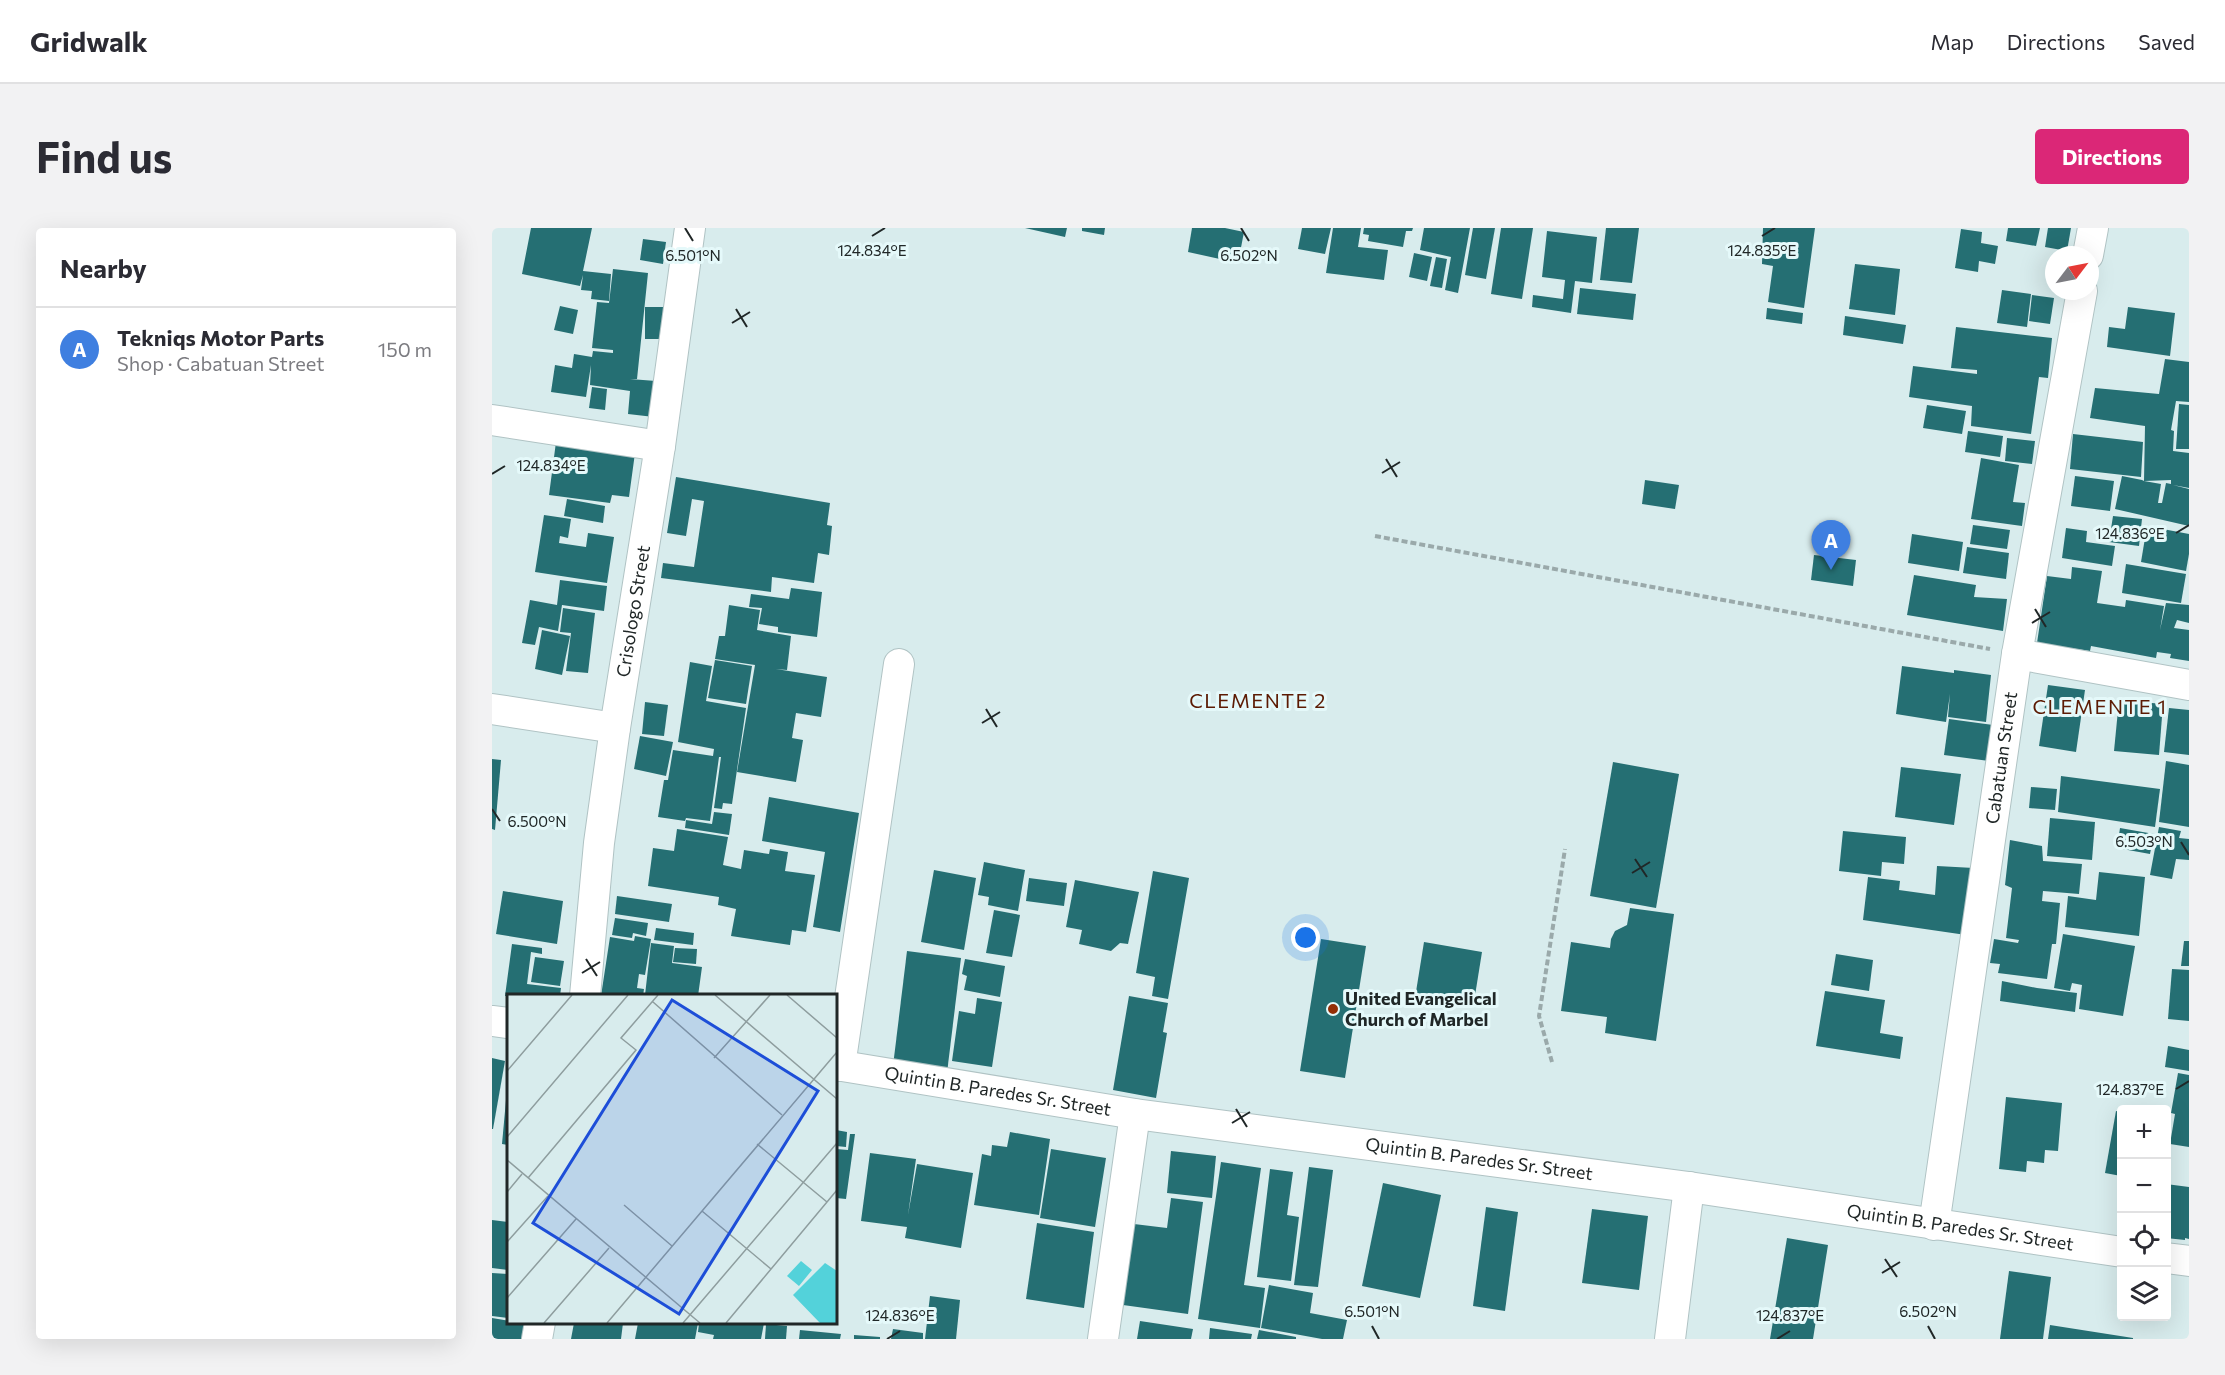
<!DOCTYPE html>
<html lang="en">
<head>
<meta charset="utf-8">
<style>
	:root { --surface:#fff; --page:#f2f2f3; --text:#2b2b33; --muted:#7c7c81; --line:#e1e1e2; --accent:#db2777 }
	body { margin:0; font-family:Commissioner,sans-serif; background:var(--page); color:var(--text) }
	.controls { position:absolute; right:18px; bottom:18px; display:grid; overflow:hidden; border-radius:6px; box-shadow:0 6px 24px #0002 }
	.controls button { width:54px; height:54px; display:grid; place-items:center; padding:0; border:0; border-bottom:2px solid var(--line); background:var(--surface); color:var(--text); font:30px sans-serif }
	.compass { position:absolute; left:1553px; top:18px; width:54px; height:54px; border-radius:50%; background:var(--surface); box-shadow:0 6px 24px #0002; rotate:58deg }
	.you { position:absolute; left:814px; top:710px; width:21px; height:21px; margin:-15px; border:4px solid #fff; border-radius:50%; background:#1a73e8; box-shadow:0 0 0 9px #1a73e833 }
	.badge { display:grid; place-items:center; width:39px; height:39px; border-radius:50%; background:var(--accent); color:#fff; font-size:20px; font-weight:700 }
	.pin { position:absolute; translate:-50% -50px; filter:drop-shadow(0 2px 3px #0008) }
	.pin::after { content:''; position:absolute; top:32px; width:21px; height:18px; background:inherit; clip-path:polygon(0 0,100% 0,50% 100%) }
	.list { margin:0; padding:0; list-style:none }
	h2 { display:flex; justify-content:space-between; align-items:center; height:78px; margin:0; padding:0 24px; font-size:26px }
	h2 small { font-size:20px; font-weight:400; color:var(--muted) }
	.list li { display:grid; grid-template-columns:39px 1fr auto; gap:18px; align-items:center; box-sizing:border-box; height:84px; padding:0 24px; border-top:2px solid var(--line) }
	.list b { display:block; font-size:22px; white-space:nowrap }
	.list p { margin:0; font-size:20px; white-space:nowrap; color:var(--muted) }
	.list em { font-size:20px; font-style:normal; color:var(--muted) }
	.icon { flex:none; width:33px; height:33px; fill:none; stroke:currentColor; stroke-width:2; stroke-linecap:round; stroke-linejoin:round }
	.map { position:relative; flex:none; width:1697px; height:1111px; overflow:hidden; border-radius:6px }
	header { display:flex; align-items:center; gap:36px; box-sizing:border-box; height:84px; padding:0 30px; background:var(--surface); border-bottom:2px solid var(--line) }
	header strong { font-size:28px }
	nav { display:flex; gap:33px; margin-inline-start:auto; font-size:21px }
	.intro { display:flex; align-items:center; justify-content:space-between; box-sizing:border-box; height:144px; padding:0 36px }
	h1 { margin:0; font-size:42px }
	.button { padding:15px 27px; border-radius:6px; background:var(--accent); color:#fff; font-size:21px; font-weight:700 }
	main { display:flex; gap:36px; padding:0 36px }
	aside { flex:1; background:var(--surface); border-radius:6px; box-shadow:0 6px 24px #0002 }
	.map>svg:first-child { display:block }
	.building { fill:#256f73 }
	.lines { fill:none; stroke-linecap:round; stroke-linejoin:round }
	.minor-casing { stroke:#b0c3c4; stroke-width:32 }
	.path { stroke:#9aa9aa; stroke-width:4; stroke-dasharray:6 3; stroke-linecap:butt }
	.minor { stroke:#fff; stroke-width:30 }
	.ticks { fill:none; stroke:#202727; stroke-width:2 }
	.poi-dot { fill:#942e06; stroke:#e5f9fa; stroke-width:2 }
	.labels { text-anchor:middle; stroke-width:6; stroke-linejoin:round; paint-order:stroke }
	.street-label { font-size:18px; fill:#202727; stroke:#e5f9fa }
	.poi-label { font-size:18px; font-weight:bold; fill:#202727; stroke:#e5f9fa; text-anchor:start }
	.neighbourhood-label { font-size:20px; letter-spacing:1.5px; fill:#5c1b04; stroke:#e5f9fa }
	.inset-road { fill:none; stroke:#8e9d9e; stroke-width:1.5 }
	.view { fill:#1d4ed8; fill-opacity:0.15; stroke:#1d4ed8; stroke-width:3 }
	.inset-edge { fill:none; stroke:#202727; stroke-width:3 }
	.ticks-label { font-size:15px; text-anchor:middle; fill:#202727; stroke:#e5f9fa; stroke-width:6; stroke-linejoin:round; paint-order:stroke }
</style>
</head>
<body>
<header>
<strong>Gridwalk</strong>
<nav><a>Map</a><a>Directions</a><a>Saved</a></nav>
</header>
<div class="intro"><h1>Find us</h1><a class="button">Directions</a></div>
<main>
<aside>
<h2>Nearby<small></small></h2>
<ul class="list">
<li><span class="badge" style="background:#3f7fe0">A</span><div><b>Tekniqs Motor Parts</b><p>Shop · Cabatuan Street</p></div><em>150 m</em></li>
</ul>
</aside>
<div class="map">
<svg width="1697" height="1111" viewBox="0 0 1697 1111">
	<rect width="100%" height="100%" fill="#d8eced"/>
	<g class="building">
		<path d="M39 0H100L91 43 119 46 117 73 99 71 100 63 89 62 91 47 88 58 30 46Z"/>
		<path d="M533 0H575L573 9Z"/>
		<path d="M590 0H613L612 7 590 3Z"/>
		<path d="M700 0H733L752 4 746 35 696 24Z"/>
		<path d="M810 0H839L833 26 806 21Z"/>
		<path d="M841 0H869L866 19 896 22 892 52 834 45Z"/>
		<path d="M872 0H921L920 3H914L911 19 876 13 877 7 871 6Z"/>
		<path d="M932 0H978L966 65 953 62 959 29 928 22Z"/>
		<path d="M981 0H1003L994 51 973 47Z"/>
		<path d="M1009 0H1041L1030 71 999 66Z"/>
		<path d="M1114 0H1147L1140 55 1108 52Z"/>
		<path d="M1271 0H1323L1312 80 1276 74 1281 38 1270 36Z"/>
		<path d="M1516 0H1548L1544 18 1514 13Z"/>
		<path d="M1556 0H1579L1575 23 1553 19Z"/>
		<path d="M1469 1 1490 4 1489 15 1506 18 1503 36 1487 33 1486 44 1463 40Z"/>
		<path d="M1055 3 1105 9 1100 55 1083 53 1079 85 1040 79 1041 67 1071 71 1073 52 1050 49Z"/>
		<path d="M151 11 174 14 171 36 148 32Z"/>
		<path d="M922 25 940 29 935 53 917 49Z"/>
		<path d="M944 29 955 31 950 60 938 58Z"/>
		<path d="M1363 36 1408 41 1403 87 1357 81Z"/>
		<path d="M121 41 156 45 145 151H138L164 153 162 189 136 186 138 163 98 157 99 137 94 169 59 164 63 137 80 140 82 126 100 129 101 123 121 125V122L100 120 105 74 117 75Z"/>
		<path d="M1088 60 1144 66 1141 92 1085 86Z"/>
		<path d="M1510 62 1539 66 1535 99 1505 95Z"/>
		<path d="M1540 67 1562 70 1558 96 1537 93Z"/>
		<path d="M68 78 86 82 81 106 62 102Z"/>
		<rect x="153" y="79" width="19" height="32"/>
		<path d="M1636 79 1683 85 1678 128 1615 119 1617 99 1633 101Z"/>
		<path d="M1275 80 1311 85 1310 96 1274 91Z"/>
		<path d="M1353 88 1414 97 1411 116 1351 107Z"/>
		<path d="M1464 99 1560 110 1556 150 1547 149 1539 206 1479 198 1480 178 1417 169 1421 138 1485 146V142L1459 140Z"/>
		<path d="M1673 131 1697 134V174L1684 173 1679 202 1682 203 1681 223 1697 225V260L1681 257 1697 261V298L1623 281 1630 248 1650 252 1652 253 1669 256 1666 275H1670L1674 255 1679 256V252L1652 253 1653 198 1598 190 1603 160 1667 166Z"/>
		<path d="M100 159 115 161 113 182 97 180Z"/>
		<path d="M1687 176 1697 177V221H1684Z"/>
		<path d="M1435 177 1474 183 1470 206 1431 200Z"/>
		<path d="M1476 203 1511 208 1508 229 1473 224Z"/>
		<path d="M1581 206 1651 214 1649 249 1578 241Z"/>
		<path d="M1515 210 1543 213 1540 236 1513 233Z"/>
		<path d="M64 214 143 225 137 269 120 267 118 275 57 267Z"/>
		<path d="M1489 230 1527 237 1521 274 1533 275 1530 298 1479 291Z"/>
		<path d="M1583 248 1622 253 1618 283 1579 278Z"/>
		<path d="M184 249 338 275 335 297 340 298 337 327 326 325 322 355 280 349 279 364 169 350 171 335 202 339 212 273 200 271 194 308 175 305Z"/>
		<path d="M1153 252 1187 257 1183 281 1150 276Z"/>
		<path d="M75 271 113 278 111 295 72 288Z"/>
		<path d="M52 287 79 291 76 310 68 308 67 315 94 319 96 305 122 309 115 355 43 344Z"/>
		<path d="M1621 288 1650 291 1647 318 1617 314Z"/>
		<path d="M1481 297 1518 302 1515 321 1478 316Z"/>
		<path d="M1655 298 1697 306V326L1694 343 1649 334Z"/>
		<path d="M1574 300 1595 303 1594 314 1623 318 1620 338 1570 330Z"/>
		<path d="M1420 306 1471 314 1467 343 1416 335Z"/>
		<path d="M1475 319 1517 325 1514 351 1471 345Z"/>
		<path d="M1322 327 1364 332 1361 358 1319 352Z"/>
		<path d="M1634 336 1694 346 1689 375 1630 365Z"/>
		<path d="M1580 339 1610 343 1605 375 1633 379 1634 372 1672 378 1668 402 1674 375 1697 377V395L1685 392 1682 400 1697 402V433L1678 430 1679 426 1665 424 1664 430 1599 418 1598 423 1545 415 1555 348 1579 351Z"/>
		<path d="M1422 347 1484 357 1482 369 1515 371 1511 403 1415 387Z"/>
		<path d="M68 352 115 358 112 383 70 377 66 403 47 399 43 417 30 415 38 372 65 377Z"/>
		<path d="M299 360 330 364 325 409 286 404V399L267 396 270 380 257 379 259 366 297 371Z"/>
		<path d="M237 377 268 382 265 402 299 408 295 442 284 441 335 449 329 489 304 485 300 510 311 512 304 554 245 544 263 437 223 431 227 408H233Z"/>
		<path d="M71 380 103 385 96 445 74 443 79 405 68 404Z"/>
		<path d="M50 402 78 408 70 447 43 441Z"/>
		<path d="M223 432 260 438 254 476 216 470Z"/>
		<path d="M198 434 220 438 214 473 254 480 240 576 231 575 230 581 222 580 229 529H227L218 593 194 590 193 593 166 589 172 552H176L181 522 221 528 222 521 186 514Z"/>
		<path d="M1410 438 1462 445V442L1499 447 1494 494 1456 489 1458 466 1454 494 1404 486Z"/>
		<path d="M1556 457 1593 462 1584 524 1547 518Z"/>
		<path d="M1627 472 1671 476 1667 527 1622 523Z"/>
		<path d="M153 474 176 477 172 508 150 506Z"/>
		<path d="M1677 480 1697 482V527L1672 524Z"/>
		<path d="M1457 491 1501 497 1497 533 1452 527Z"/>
		<path d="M148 508 181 514 174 548 142 541Z"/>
		<path d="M0 531 9 532 3 602 0 601Z"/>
		<path d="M1674 533 1697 537V599L1667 594Z"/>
		<path d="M1121 534 1187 546 1164 680 1098 668Z"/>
		<path d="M1409 539 1469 546 1462 597 1403 589Z"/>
		<path d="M1569 548 1668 561 1663 599 1566 584Z"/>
		<path d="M1539 559 1565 561 1563 582 1537 580Z"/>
		<path d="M277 569 367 585 348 704 321 699 333 624 270 613Z"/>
		<path d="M222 584 240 586 237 607 193 600 194 592 220 596Z"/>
		<path d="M1558 590 1603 594 1600 632 1555 628Z"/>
		<path d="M1667 599 1689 603 1687 610 1697 611V632L1684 631 1680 651 1658 647Z"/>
		<path d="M1628 600 1662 606 1658 626 1625 620Z"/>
		<path d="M185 601 236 609 231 637 249 641 252 622 277 626 278 621 296 624 293 643 323 647 314 704 300 702 298 717 239 708 244 681 226 677 227 669 156 658 161 620 182 623Z"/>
		<path d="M1351 603 1414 609 1412 636 1390 634 1389 648 1347 643Z"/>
		<path d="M1518 612 1550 618 1551 633 1590 636 1587 666 1551 663 1550 673 1568 675 1564 716H1560L1555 751 1506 745 1508 736 1498 735 1502 711 1526 715 1527 712 1514 710 1520 660 1513 657Z"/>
		<path d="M492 634 533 642 526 683 496 677 497 669 486 667Z"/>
		<path d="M1445 638 1482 640 1474 707 1371 692 1376 649 1408 653 1407 662 1443 667Z"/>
		<path d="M442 642 484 650 472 722 429 714Z"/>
		<path d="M661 643 697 650 676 771 660 768 663 749 644 745Z"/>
		<path d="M1607 644 1653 649 1647 708 1573 699 1576 668 1604 672Z"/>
		<path d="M537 650 575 655 572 678 534 673Z"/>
		<path d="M583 652 647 664 636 716 628 715 619 723 587 716 590 702 574 699Z"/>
		<path d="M11 663 71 673 65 716 4 706Z"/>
		<path d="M125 668 180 676 177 694 123 686Z"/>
		<path d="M1138 680 1182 686 1164 813 1113 805 1115 789 1069 783 1079 714 1118 720 1119 711 1123 703 1135 697Z"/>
		<path d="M502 682 528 687 520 729 494 725Z"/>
		<path d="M123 690 156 695 154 708 141 705 140 710 120 707Z"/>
		<path d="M164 700 202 705 201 717 162 712Z"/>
		<path d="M1571 706 1643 718 1631 788 1587 781 1590 757 1580 755 1578 763 1562 760Z"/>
		<path d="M143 708 159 711 153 747 147 746 145 760 152 761 151 768H109L118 709 142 713Z"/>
		<path d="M829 711 874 718 853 850 808 843Z"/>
		<path d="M1692 713H1697V738H1689Z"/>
		<path d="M932 714 990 724 981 780 923 770Z"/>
		<path d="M159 715 182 718 180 735 210 739 206 768 153 767Z"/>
		<path d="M20 716 50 720V726L39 724 35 756 69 760 68 768H13Z"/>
		<path d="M183 720 205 721 204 736 181 734Z"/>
		<path d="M415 723 469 730 455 845 401 838Z"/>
		<path d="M1344 726 1381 732 1377 763 1339 757Z"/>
		<path d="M43 729 72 733 68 758 39 754Z"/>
		<path d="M473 731 513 738 508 769 472 762 475 748 470 746Z"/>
		<path d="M1680 741 1697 742V793L1676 791Z"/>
		<path d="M1510 753 1545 760 1585 765 1583 784 1508 773Z"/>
		<path d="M1333 763 1393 772 1388 805 1411 809 1408 831 1324 818Z"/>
		<path d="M637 768 676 775 671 804 675 805 664 870 621 862Z"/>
		<path d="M485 770 510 774 500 839 460 833 467 783 483 786Z"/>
		<path d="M1676 818 1697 822V843L1673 839Z"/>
		<path d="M0 830 13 833 1 901H0Z"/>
		<path d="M1686 845 1697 847V919L1678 916 1683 886 1679 885Z"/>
		<path d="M15 861H16V917L10 916Z"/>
		<path d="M1514 869 1570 875 1566 923 1553 922 1552 935 1535 933 1534 944 1507 941Z"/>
		<path d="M1624 883 1629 884V948L1613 945Z"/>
		<path d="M344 902 355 904 354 919 344 918Z"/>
		<path d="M518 904 558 911 547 987 482 977 490 926 499 928 500 917 515 919Z"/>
		<path d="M358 906H363L354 971 344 970V921L356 922Z"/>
		<path d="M559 921 614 930 603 999 548 990Z"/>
		<path d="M679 923 724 928 720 970 675 965Z"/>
		<path d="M378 925 424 931 416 987 425 936 481 945 469 1020 413 1010 415 999 369 993Z"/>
		<path d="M729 934 769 940 752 1057 773 1060 768 1100 706 1091Z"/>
		<path d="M817 939 841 942 826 1059 802 1057Z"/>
		<path d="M778 941 801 944 795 987 807 989 799 1053 765 1049Z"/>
		<path d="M891 955 949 967 928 1070 870 1058Z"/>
		<path d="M1674 956 1697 959V1011L1693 1010V1012L1674 1010Z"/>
		<path d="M679 970 711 974 696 1086 631 1077 642 996 675 1000Z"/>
		<path d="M994 979 1026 984 1013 1083 981 1078Z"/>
		<path d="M1100 981 1156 988 1147 1062 1090 1055Z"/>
		<path d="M0 992 16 994V1042L0 1040Z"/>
		<path d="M545 995 602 1004 592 1080 534 1071Z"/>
		<path d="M1295 1010 1336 1017 1321 1111H1278Z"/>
		<path d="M1517 1043 1559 1049 1551 1111H1508Z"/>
		<path d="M0 1045 16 1046V1090L0 1088Z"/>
		<path d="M777 1057 821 1065 818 1085 855 1092 851 1111H830L769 1100Z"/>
		<path d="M438 1068 468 1072 464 1111H433Z"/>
		<path d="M0 1090 35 1096 33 1111H0Z"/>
		<path d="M648 1093 701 1101 699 1111H645Z"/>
		<path d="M82 1095H131L129 1111H79Z"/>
		<path d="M146 1095H206L203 1111H143Z"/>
		<path d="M207 1095H272L269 1111H221L222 1107 206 1104Z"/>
		<path d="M274 1096 295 1098 294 1111H273Z"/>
		<path d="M1558 1097 1641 1110V1111H1556Z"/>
		<path d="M718 1100 760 1106 759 1111H717Z"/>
		<path d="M401 1101 431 1105V1111H399Z"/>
		<path d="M308 1102 349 1106 348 1111H307Z"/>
		<path d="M767 1102 804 1109V1111H765Z"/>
		<path d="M362 1107 388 1109V1111H362Z"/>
	</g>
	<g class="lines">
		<g class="minor-casing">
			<g id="minor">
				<path d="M1596 27 1601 0"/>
				<path d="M0 192 168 218"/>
				<path d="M1525 426 1697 457"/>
				<path d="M0 481 123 500"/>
				<path id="s1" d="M93 768 107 615 123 500 168 218 198 0"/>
				<path d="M0 793 16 795"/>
				<path id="s2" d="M344 837 643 886 1197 959 1630 1024"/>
				<path d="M348 838 407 436"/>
				<path id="s3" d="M1442 997 1525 426 1590 63"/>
				<path d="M1674 1030 1697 1033"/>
				<path d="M45 1111 48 1094"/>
				<path d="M611 1111 643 886"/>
				<path d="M1178 1111 1197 959"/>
			</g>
		</g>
		<g class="path">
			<path d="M883 308 1498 421"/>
			<path d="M1060 834 1047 788 1073 621"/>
		</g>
		<use href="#minor" class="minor"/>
	</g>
	<path class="ticks" d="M193 0 201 13M749 0 757 13M380 8 393 0M1270 8 1283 0M244 81 255 99M240 95 258 84M894 231 905 249M890 245 908 234M0 246 13 238M1684 305 1697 297M1543 381 1554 399M1540 395 1558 384M494 481 505 499M490 495 508 484M0 581 8 593M1689 614 1697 627M1143 631 1155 649M1140 645 1158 634M94 731 105 748M90 745 108 734M1684 861 1697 853M744 881 755 899M740 895 758 884M1393 1031 1405 1049M1390 1045 1408 1034M880 1098 887 1111M1436 1098 1443 1111M395 1111 408 1103M1285 1111 1298 1103"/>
	<circle class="poi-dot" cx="841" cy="781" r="6"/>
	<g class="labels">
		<g class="street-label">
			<text dy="6" stroke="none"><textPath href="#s1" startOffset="388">Crisologo Street</textPath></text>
			<text dy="6" stroke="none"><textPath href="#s3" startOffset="472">Cabatuan Street</textPath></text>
			<text dy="6" stroke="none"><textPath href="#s2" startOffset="164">Quintin B. Paredes Sr. Street</textPath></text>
			<text dy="6" stroke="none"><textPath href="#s2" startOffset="650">Quintin B. Paredes Sr. Street</textPath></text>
			<text dy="6" stroke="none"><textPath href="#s2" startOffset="1136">Quintin B. Paredes Sr. Street</textPath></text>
		</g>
		<g class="poi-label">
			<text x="853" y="777">United Evangelical<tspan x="853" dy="21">Church of Marbel</tspan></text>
		</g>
		<g class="neighbourhood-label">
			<text x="766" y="480">CLEMENTE 2</text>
			<text x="1608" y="486">CLEMENTE 1</text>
		</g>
	</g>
	<g transform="translate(15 766)">
		<rect width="330" height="330" fill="#d8eced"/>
		<path d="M294 267 305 276 292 292 280 282ZM318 269 330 277V329H313L286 301Z" fill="#53d2da"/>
		<path class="inset-road" d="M208 1 330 105M280 1 330 44M146 8 275 121M207 64 263 1M0 77 65 1M0 143 121 1M250 150 320 208M0 166 193 329M21 184 129 56 114 44 151 1M0 198 15 180M117 211 165 252M195 217 264 275M0 248 41 202M0 304 69 225M37 329 102 254M100 329 330 58M176 329 330 149M219 329 330 196"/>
		<path class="view" d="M165 6 311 97 172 320 26 229Z"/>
		<rect width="330" height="330" class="inset-edge"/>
	</g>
	<g class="ticks-label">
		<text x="1270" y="28">124.835°E</text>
		<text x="380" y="28">124.834°E</text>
		<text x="201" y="33">6.501°N</text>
		<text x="757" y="33">6.502°N</text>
		<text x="59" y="243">124.834°E</text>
		<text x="1638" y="311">124.836°E</text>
		<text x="45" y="599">6.500°N</text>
		<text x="1652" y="619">6.503°N</text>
		<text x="1638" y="867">124.837°E</text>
		<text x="880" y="1089">6.501°N</text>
		<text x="1436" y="1089">6.502°N</text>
		<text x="408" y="1093">124.836°E</text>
		<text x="1298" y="1093">124.837°E</text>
	</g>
</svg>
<div class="controls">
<button>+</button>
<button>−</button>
<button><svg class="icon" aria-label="locate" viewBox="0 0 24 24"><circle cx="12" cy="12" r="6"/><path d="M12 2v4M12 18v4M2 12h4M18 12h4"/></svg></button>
<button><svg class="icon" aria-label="layers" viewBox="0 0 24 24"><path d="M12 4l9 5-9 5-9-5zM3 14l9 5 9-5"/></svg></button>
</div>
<svg class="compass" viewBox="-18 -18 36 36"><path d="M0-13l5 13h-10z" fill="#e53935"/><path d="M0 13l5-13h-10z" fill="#7c7c81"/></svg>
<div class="you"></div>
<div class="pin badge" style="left:1339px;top:342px;background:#3f7fe0">A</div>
</div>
</main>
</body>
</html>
